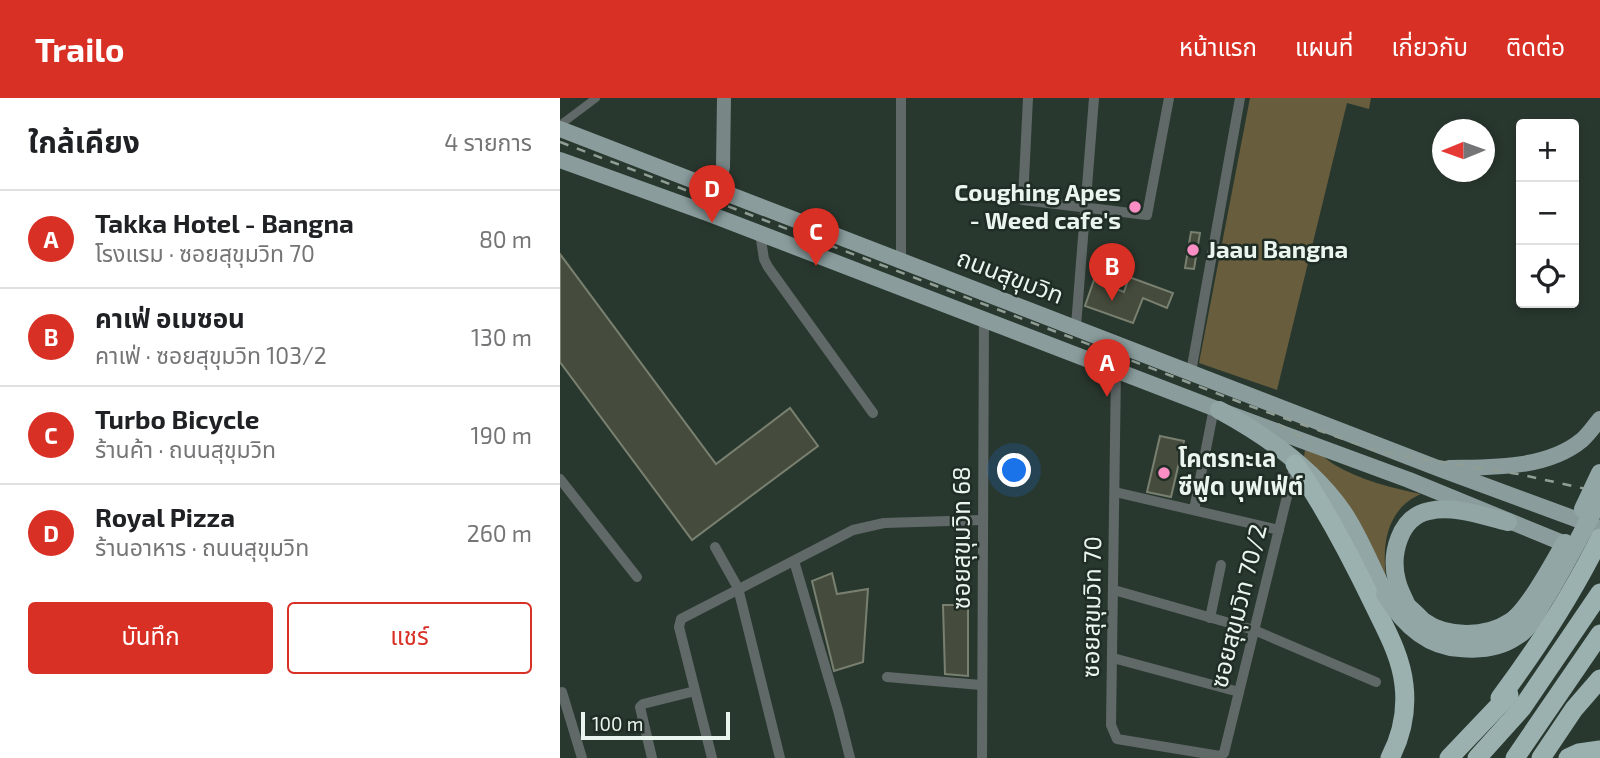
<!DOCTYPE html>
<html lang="th">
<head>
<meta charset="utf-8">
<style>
	:root { --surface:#fff; --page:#f2f2f2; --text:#202124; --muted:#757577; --line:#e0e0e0; --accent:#d93025 }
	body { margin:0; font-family:"Exo 2","Noto Sans Thai",sans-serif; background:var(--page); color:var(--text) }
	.controls { position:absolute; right:21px; top:21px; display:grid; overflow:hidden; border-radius:7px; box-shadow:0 4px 10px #0003 }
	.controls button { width:63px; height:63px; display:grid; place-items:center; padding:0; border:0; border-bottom:2px solid var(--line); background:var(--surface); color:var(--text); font:35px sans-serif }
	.compass { position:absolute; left:872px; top:21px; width:63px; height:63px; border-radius:50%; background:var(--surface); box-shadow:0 4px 10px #0003; rotate:269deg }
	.scale { position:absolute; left:21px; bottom:18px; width:149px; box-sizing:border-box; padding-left:7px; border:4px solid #ebf5ef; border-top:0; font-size:19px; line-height:24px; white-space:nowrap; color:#ebf5ef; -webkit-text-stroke:5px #1f2d25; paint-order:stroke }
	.you { position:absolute; left:455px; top:373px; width:24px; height:24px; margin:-18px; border:5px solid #fff; border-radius:50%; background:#1a73e8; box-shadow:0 0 0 10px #1a73e833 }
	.badge { display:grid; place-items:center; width:46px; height:46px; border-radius:50%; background:var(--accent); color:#fff; font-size:23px; font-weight:700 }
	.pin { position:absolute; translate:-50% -58px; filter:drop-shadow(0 2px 4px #0008) }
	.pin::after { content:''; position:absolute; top:37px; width:24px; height:21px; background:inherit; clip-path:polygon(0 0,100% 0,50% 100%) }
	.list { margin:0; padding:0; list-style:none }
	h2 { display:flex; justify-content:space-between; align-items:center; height:91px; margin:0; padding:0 28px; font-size:30px }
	h2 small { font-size:23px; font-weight:400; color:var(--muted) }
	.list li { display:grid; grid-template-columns:46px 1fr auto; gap:21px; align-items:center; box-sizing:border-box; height:98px; padding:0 28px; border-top:2px solid var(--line) }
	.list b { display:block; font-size:26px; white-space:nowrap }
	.list p { margin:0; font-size:23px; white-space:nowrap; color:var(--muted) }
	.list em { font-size:23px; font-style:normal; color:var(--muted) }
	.actions { display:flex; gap:14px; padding:21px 28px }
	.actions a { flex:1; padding:16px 0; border:2px solid var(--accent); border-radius:7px; text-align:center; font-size:24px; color:var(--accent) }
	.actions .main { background:var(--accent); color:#fff }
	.icon { flex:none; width:38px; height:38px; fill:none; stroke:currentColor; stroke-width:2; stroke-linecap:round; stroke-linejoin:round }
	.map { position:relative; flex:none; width:1040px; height:660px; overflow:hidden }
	header { display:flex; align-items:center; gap:42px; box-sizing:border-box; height:98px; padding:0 35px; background:var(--accent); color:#fff }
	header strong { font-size:33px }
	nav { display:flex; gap:38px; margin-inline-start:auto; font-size:24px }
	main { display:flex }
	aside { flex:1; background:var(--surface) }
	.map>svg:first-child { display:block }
	.green { fill:#685d3d }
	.building { fill:#464c3d; stroke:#798070; stroke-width:2 }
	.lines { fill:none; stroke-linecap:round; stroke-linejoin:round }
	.pedestrian { stroke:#606968; stroke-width:8 }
	.minor { stroke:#606968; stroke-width:10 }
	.secondary { stroke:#788685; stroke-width:14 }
	.primary { stroke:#8a9c9c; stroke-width:16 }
	.trunk { stroke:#92a6a6; stroke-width:18 }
	.motorway { stroke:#9ab1b0; stroke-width:19 }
	.rail { stroke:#919e96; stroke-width:2.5; stroke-dasharray:9 9; stroke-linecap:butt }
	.trunk-bridge { stroke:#92a6a6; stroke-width:18 }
	.motorway-bridge { stroke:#9ab1b0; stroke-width:19 }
	.poi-dot { fill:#fb8fc5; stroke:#1f2d25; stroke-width:2.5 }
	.labels { text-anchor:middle; stroke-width:5; stroke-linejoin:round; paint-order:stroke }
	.poi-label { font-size:24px; font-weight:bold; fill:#ebf5ef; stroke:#1f2d25; text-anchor:start }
	.street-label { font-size:24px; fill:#ebf5ef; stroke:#1f2d25 }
</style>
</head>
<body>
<header>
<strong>Trailo</strong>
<nav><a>หน้าแรก</a><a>แผนที่</a><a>เกี่ยวกับ</a><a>ติดต่อ</a></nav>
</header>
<main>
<aside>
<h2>ใกล้เคียง<small>4 รายการ</small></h2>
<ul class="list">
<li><span class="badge">A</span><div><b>Takka Hotel - Bangna</b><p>โรงแรม · ซอยสุขุมวิท 70</p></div><em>80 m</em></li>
<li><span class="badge">B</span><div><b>คาเฟ่ อเมซอน</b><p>คาเฟ่ · ซอยสุขุมวิท 103/2</p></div><em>130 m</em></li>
<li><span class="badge">C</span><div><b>Turbo Bicycle</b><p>ร้านค้า · ถนนสุขุมวิท</p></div><em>190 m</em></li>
<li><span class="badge">D</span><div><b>Royal Pizza</b><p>ร้านอาหาร · ถนนสุขุมวิท</p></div><em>260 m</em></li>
</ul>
<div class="actions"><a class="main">บันทึก</a><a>แชร์</a></div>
</aside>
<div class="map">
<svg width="1040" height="660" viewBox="0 0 1040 660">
	<rect width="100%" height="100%" fill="#29382f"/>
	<g class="green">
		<path d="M690 0H811L809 11 787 5 717 292 639 265Z"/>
		<path d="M745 351C757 350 765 361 775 367 800 382 832 390 861 396 825 411 821 451 827 485L744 360Z"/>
	</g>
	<g class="building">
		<path d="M631 134 640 135 634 171 625 170Z"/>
		<path d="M0 156 156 366 230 310 258 348 132 442 0 264Z"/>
		<path d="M569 179 613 195 607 210 583 200 573 225 525 208 534 182 564 194Z"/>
		<path d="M600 338 624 343 611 399 587 394Z"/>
		<path d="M272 475 277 496 308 491 303 564 274 573 252 483Z"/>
		<path d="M383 507H408V578L385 576Z"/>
	</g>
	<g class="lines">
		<path class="pedestrian" d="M0 27 36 0"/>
		<g class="minor">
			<path d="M468 0 463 102 587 117 609 0"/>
			<path d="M200 135 204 161 208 169 313 315"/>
			<path d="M341 162V0"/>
			<path d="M516 228 534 0"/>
			<path d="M556 272 551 627 557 641 660 658 664 655 735 366"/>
			<path d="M631 274 680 0"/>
			<path d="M0 381 77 479"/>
			<path d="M555 394 719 432"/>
			<path d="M634 412 654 310"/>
			<path d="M155 449 178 490 220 660"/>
			<path d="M234 463 278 612 290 660"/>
			<path d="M554 492 694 532 816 584"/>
			<path d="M650 520 661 467"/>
			<path d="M553 560 679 594"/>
			<path d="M327 579 421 587"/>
			<path d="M2 594 22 660"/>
			<path d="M92 660 80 609 83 606 135 593"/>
			<path d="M152 660 119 529 121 521 293 432 324 425 422 422"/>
			<path d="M422 660 424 220"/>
		</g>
		<path class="secondary" d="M158 91 163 69 164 0"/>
		<g class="primary">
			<path d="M0 31 880 371 1040 430"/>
			<path d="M0 62 147 115 659 312 849 382 1015 450"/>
			<path d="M889 370C933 369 987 371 1022 342 1029 336 1034 328 1040 321"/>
		</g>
		<g class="trunk">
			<path d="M659 312C705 337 753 370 783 414 800 439 811 469 825 496"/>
			<path d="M847 508C844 500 839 492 837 483 830 457 839 419 869 413 894 407 923 418 948 424"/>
		</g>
		<g class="motorway">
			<path d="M735 366C766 411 790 457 814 507 826 532 841 558 844 587 847 613 842 637 830 660"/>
			<path d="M889 660 949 597"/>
			<path d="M917 660 962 610 1040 495"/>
			<path d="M955 660 1040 536"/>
			<path d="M981 660 1014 611 1040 581"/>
			<path d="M1008 660 1019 655 1040 652"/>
		</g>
		<g class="rail">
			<path d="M0 44 690 308 820 354 958 376 1040 394"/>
			<path d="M718 326 752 345"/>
		</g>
		<g class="trunk-bridge">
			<path d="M1023 411 1040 375"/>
			<path d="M825 496C842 524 865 548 900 550 919 552 940 550 957 538 969 531 976 516 983 504 1004 471 1022 435 1040 400"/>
			<path d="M847 508C853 513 858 518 863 523 886 540 926 540 950 524 968 513 993 465 1005 445"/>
		</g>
		<path class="motorway-bridge" d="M940 600C978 549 1012 497 1040 440"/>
	</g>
	<g class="poi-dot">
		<circle cx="575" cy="109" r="7"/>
		<circle cx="633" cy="152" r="7"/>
		<circle cx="604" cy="375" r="7"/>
	</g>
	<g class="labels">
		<g class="poi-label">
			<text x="561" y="103" text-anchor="end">Coughing Apes<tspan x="561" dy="28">- Weed cafe's</tspan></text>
			<text x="647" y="160">Jaau Bangna</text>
			<text x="618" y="369">โคตรทะเล<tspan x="618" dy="28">ซีฟูด บุฟเฟ่ต์</tspan></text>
		</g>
		<g class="street-label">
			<text transform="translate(450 179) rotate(21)" y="8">ถนนสุขุมวิท</text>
			<text transform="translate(402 440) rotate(-90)" y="8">ซอยสุขุมวิท 68</text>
			<text transform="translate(679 508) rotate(-76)" y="8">ซอยสุขุมวิท 70/2</text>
			<text transform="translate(532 509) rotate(-89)" y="8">ซอยสุขุมวิท 70</text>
		</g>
	</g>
</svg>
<div class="controls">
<button>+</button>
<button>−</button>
<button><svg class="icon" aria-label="locate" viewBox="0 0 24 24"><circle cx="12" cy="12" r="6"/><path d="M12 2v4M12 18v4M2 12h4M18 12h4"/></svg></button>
</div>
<svg class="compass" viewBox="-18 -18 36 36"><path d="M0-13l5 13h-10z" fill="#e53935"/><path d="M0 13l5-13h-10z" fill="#757577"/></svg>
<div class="scale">100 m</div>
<div class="you"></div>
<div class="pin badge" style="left:547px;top:299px">A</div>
<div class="pin badge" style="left:552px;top:203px">B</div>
<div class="pin badge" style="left:256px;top:168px">C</div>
<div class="pin badge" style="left:152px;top:125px">D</div>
</div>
</main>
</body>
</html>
